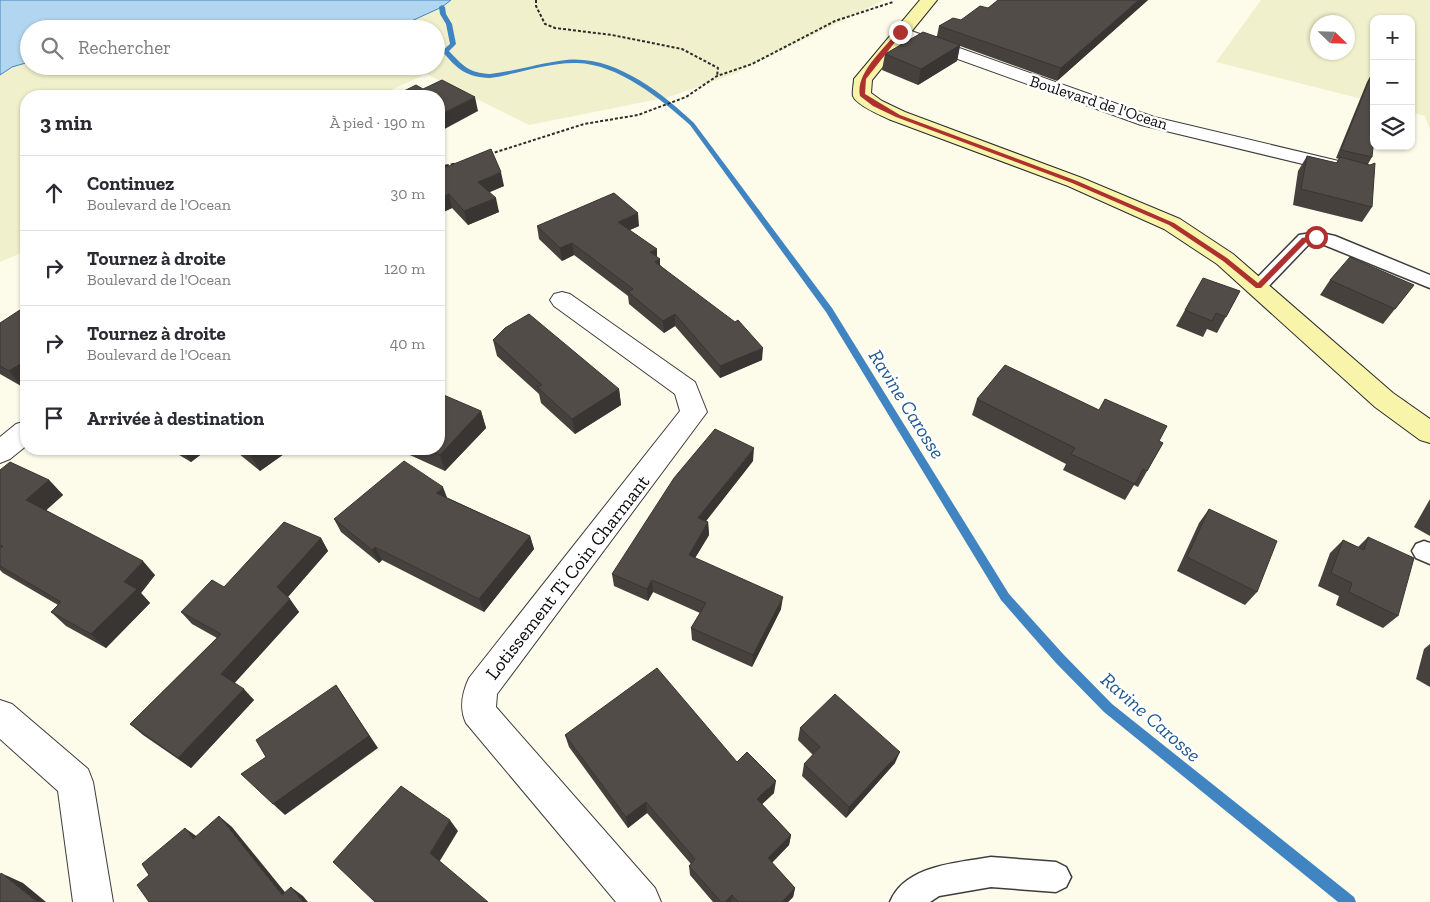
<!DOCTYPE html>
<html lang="fr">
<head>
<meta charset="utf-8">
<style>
	:root { --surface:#fff; --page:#f2f2f3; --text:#2b2b33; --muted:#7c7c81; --line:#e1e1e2 }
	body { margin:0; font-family:"Zilla Slab",serif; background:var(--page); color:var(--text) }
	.controls { position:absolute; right:15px; top:15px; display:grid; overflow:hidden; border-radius:10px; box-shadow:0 1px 4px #0004 }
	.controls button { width:45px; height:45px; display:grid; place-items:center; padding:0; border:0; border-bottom:1px solid var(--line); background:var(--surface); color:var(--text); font:25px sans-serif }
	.compass { position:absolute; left:1310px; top:15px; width:45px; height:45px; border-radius:50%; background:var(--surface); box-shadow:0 1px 4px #0004; rotate:113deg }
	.stop { position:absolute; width:15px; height:15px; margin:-11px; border:4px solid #ae312f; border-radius:50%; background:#fff }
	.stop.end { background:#ae312f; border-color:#fff; box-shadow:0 1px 5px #0008 }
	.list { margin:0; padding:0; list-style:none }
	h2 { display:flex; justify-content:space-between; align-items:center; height:65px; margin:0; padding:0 20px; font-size:21px }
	h2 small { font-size:16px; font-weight:400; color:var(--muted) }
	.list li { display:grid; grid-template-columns:32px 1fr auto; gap:15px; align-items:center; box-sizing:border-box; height:75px; padding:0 20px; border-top:1px solid var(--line) }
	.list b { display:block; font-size:19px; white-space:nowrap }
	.list p { margin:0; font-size:16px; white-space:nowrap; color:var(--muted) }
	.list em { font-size:16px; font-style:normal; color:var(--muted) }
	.icon { flex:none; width:28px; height:28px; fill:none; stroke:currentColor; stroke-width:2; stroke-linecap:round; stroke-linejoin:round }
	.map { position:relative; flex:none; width:1430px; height:902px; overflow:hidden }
	.search { position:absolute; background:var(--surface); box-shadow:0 1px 4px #0004; left:20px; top:20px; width:425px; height:55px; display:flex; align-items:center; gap:12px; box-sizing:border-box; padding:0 18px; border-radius:28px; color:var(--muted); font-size:19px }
	.panel { position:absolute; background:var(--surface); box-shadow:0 1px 4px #0004; left:20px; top:90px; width:425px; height:365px; border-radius:20px }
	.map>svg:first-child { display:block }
	.farmland { fill:#f1f0cc; fill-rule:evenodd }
	.water { fill:#b2d5f0; stroke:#4085c1 }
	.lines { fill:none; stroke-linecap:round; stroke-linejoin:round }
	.stream { fill:#4085c1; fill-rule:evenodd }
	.lane-casing { stroke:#3d3d3d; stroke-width:3 }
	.street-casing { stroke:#3d3d3d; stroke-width:2 }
	.secondary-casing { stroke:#2c2c2c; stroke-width:2 }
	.path-far1 { stroke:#2c2c2c; stroke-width:2; stroke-dasharray:3 2; stroke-linecap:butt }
	.path { stroke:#2c2c2c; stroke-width:2.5; stroke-dasharray:4 2; stroke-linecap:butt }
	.lane { fill:#fff; fill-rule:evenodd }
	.street { fill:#fff; fill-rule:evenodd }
	.secondary { fill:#f8f5aa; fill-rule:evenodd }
	.wall { fill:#47413e }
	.shaded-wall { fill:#393532 }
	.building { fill:#524c48; stroke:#393532 }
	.route { fill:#ae312f }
	.labels { text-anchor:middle; stroke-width:5; stroke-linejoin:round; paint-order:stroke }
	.far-street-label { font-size:16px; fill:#0a0a0a; stroke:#fff }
	.street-label { font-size:19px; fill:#0a0a0a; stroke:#fff }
	.water-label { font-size:20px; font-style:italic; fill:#1f5891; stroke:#fff }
</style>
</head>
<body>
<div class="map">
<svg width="1430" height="902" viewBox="0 0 1430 902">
	<rect width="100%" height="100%" fill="#fdfbea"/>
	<g class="farmland">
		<path d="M451 0H884L734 74 669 97 529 125 426 74 378 96H26V251L0 262V75L12 67 29 62V66H436V29H394L442 7Z"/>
		<path d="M1261 0H1430V130L1425 116 1411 112V19H1374V102L1216 62ZM1318 22H1348V52H1318Z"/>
	</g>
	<path class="water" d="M0 0H451L442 7 394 29H29V62L12 67 0 75Z"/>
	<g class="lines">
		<path class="stream" d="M442 5 445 7 446 14 452 24 456 44 449 51C463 66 469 73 490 74 516 71 540 63 566 60 614 55 661 92 694 123L832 308 1009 594 1064 655 1112 704 1354 897 1356 902H1338L1104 712 1056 663 1001 600 826 312 690 125C661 99 618 64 577 63 549 62 518 74 490 78 466 77 457 69 442 51L450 44 446 24 440 14 439 7Z"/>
		<g class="lane-casing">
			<g id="lane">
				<path d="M1317 232 1335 236 1430 275V288L1317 242 1310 243 1264 291H1252L1249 287 1252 283 1299 235Z"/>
				<path d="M1424 541 1430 543V564L1416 558 1412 551 1416 544Z"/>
				<path d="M991 857 1056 862 1066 867 1071 877 1066 887 1056 892 991 887 939 896 930 902H890C905 865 957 863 991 857Z"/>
			</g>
		</g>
		<g class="street-casing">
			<g id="street">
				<path d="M900 27 1154 117 1347 163 1350 167 1347 171 1340 173 1141 125 894 36 892 32 894 28Z"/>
				<path d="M562 292 570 294 695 382 707 412 497 694 496 707 655 888 661 902H616L466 723C459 708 462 693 469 678L680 411 675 394 554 306 550 300 554 294Z"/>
				<path d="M26 421V446L10 459 0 463V437L16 424Z"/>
				<path d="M0 700 12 704 88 769 93 782 113 902H73L58 791 0 739Z"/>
			</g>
		</g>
		<g class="secondary-casing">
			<path id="secondary" d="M920 0H937L872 80 871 93 882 101 905 112 1082 178 1180 219 1233 254 1393 393 1430 419V443L1420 440 1375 407 1217 264 1164 229 1068 186 891 120C882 116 856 105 853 96 852 91 854 84 854 79Z"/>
		</g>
		<g class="path-far1">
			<path d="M536 0V6L545 24 555 28 612 35 682 49 718 68 717 76"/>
			<path d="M490 154 584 124 638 115 686 97 717 76 752 64 835 21 893 2"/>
		</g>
		<path class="path" d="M439 167 455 164"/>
		<use href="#lane" class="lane"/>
		<use href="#street" class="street"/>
		<use href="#secondary" class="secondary"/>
	</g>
	<g class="wall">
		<path d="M1148 0 1057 81 960 46 957 61 918 85 882 70 885 54 937 36 939 26 961 20 988 8Z"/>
		<path d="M1372 73V157L1368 164 1372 207 1362 222 1293 205 1298 171 1307 156 1336 163 1339 159 1336 158 1367 82Z"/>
		<path d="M439 170 504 186 489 192 499 212 468 225 452 208 439 214Z"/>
		<path d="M537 226H639L629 230 657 257 660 265 762 360 720 378 675 326 664 333 629 304 628 296 574 255 562 261 539 239Z"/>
		<path d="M1330 280 1414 285 1383 324 1320 295Z"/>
		<path d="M1240 291 1217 333 1207 329 1203 337 1176 326 1185 310Z"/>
		<path d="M0 323 21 386 0 374Z"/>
		<path d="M493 340 619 389 621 405 575 434 541 403 539 394 497 356Z"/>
		<path d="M977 399 1159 441 1163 443 1138 487 1134 485 1125 500 1063 470 1066 464 972 415Z"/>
		<path d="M481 411 486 428 445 471 401 451 400 449H439Z"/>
		<path d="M169 449H208L191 462Z"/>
		<path d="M233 449H291L260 471Z"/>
		<path d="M753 461 706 521 708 522 709 535 695 558 781 609 752 667 692 640 691 628 700 613 653 592 648 601 614 586 612 574Z"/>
		<path d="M0 470 49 480 63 495 46 510 155 575 141 593 150 603 106 648 66 626 51 612 58 605 3 573 0 570Z"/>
		<path d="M448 498 530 536 534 549 484 612 382 560 379 563 341 532 334 519Z"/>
		<path d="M1430 499V536L1414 527Z"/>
		<path d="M1209 509 1257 592 1245 605 1177 571 1199 523Z"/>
		<path d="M1368 537 1398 616 1383 628 1336 605 1339 596 1318 586 1330 553 1343 540 1358 547Z"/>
		<path d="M321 538 328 551 288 597 299 612 234 683 254 700 191 768 143 735 130 724 217 638 192 624 181 612 224 587Z"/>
		<path d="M1430 644V687L1416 679 1424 649Z"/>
		<path d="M800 728 895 763 846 818 802 776 804 764 813 755 798 740Z"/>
		<path d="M565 735 737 762 774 793 762 804 791 835 789 845 772 863 795 888 793 897 788 902H713L690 875 689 866 691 864 647 813 628 828 569 747Z"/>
	</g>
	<g class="shaded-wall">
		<path d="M1139 0H1148L1057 81 1061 68Z"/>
		<path d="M960 45 957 61 918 85 921 69Z"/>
		<path d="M475 97 478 111 439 132V115Z"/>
		<path d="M501 172 504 186 481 196 478 182Z"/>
		<path d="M449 194 452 208 439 214V198Z"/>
		<path d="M496 198 499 212 468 225 464 211Z"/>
		<path d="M638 213 639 226 619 235 618 222Z"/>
		<path d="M572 243 574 255 562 261 560 248Z"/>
		<path d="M657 249V260L660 259V272L650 252Z"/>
		<path d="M675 314V326L664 333 663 321Z"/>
		<path d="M763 348 762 360 720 378V366Z"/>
		<path d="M26 360V383L21 386 9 371Z"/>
		<path d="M619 389 621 405 575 434 572 419Z"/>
		<path d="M481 411 486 428 445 471 440 455Z"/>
		<path d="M754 448 753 461 699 530 698 518Z"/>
		<path d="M181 449H208L191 462Z"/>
		<path d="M261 449H291L260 471 251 456Z"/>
		<path d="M49 480 63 495 41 515 26 500Z"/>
		<path d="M443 487 448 500 436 493Z"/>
		<path d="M708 522 709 535 689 568V555Z"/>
		<path d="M530 536 534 549 484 612 479 599Z"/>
		<path d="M321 538 328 551 286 599 277 587Z"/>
		<path d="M375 547 382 560 379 563 372 550Z"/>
		<path d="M143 561 155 575 141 593 150 603 106 648 91 634 124 582Z"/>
		<path d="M652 580 653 592 648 601 647 589Z"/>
		<path d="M783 597 781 609 752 667 753 655Z"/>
		<path d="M290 599 299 612 232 686 221 674Z"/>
		<path d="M336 685 378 748 285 815 273 804Z"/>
		<path d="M244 689 254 700 191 768 178 758Z"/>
		<path d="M900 752 895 763 846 818 849 807Z"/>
		<path d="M776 781 774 793 756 810 757 799Z"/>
		<path d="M646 802 647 813 628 828 626 817Z"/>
		<path d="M219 816 232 827 293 902 282 895Z"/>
		<path d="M450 820 458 831 438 864 430 853Z"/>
		<path d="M185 828 199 838 193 839Z"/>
		<path d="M791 835 789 845 766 868 768 858Z"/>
		<path d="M1 873 23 883 46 902H37Z"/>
		<path d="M291 887 303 896 308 902H303Z"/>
		<path d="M795 888 793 897 788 902H782Z"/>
		<path d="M732 895 731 902H725Z"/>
	</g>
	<g class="building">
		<path d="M998 0H1139L1061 68 939 26 953 18 961 20 980 6 988 8Z"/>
		<path d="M923 32 960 45 921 69 885 54Z"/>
		<path d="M1372 73 1374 74V138L1372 157 1341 150Z"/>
		<path d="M442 80 475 97 439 115V96H394L416 85 423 89Z"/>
		<path d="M491 149 501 172 478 182 496 198 464 211 449 194 439 198V170Z"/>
		<path d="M1307 156 1337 163 1340 157 1370 165 1375 163 1372 207 1301 189Z"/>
		<path d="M614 193 638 213 618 222 657 249 650 252 660 259 655 262 735 322 738 320 763 348 720 366 675 314 663 321 628 292 633 289 572 243 560 248 537 226Z"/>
		<path d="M1350 257 1414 285 1395 309 1330 280Z"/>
		<path d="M1203 278 1240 291 1226 317 1216 313 1212 321 1185 310Z"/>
		<path d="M26 306V360L9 371 0 366V323Z"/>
		<path d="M529 314 619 389 572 419 537 387 542 385 493 340 505 328Z"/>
		<path d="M1005 365 1099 410 1105 399 1167 426 1159 441 1163 443 1147 471 1143 469 1135 484 1071 454 1075 448 977 399Z"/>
		<path d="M439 393 481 411 440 455 426 449H439Z"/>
		<path d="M715 429 754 448 698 518 708 522 689 555 783 597 753 655 691 628 706 603 652 580 647 589 612 574 674 478Z"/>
		<path d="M242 449H261L251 456Z"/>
		<path d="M404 461 443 487 436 493 530 536 479 599 375 547 372 550 334 519Z"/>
		<path d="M10 462 49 480 26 500 143 561 124 582 137 589 91 634 51 612 61 602 0 566V548L3 546 0 545V470Z"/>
		<path d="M1209 509 1277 541 1257 592 1187 557Z"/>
		<path d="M284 522 321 538 277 587 290 599 221 674 244 689 178 758 130 724 221 634 181 612 212 580 224 587Z"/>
		<path d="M1368 537 1414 558 1398 616 1349 592 1352 583 1331 573 1343 540 1364 550Z"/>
		<path d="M657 668 737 762 747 752 776 781 757 799 791 835 768 858 795 888 782 902H738L732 895 725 902H721L689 866 695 859 646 802 626 817 565 735Z"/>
		<path d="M336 685 369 736 273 804 241 774 266 757 256 740Z"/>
		<path d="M835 694 900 752 849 807 804 764 820 747 800 728Z"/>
		<path d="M401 786 450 820 430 853 488 902H375L333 862Z"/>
		<path d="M219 816 282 895 291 887 303 902H149L137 885 149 875 142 864 185 828 193 839Z"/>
		<path d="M1 873 37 902H0V875Z"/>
	</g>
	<path class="route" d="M898 31 903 32 866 79 865 94 900 115 1077 181 1174 223 1227 258 1258 283 1302 238 1316 235 1320 237 1307 241 1261 288H1256L1223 261 1169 225 1072 183 896 117 873 106 860 96C855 73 885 48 898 31Z"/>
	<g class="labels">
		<g class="far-street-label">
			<text transform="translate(1099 102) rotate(18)" y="6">Boulevard de l'Ocean</text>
		</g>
		<g class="street-label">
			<text transform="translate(567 577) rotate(-52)" y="7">Lotissement Ti Coin Charmant</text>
		</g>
		<g class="water-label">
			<text transform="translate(907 404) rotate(58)" y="7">Ravine Carosse</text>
			<text transform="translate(1151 717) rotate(41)" y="7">Ravine Carosse</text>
		</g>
	</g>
</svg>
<div class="controls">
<button>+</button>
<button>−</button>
<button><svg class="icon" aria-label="layers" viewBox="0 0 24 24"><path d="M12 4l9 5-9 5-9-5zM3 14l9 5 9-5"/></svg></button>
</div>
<svg class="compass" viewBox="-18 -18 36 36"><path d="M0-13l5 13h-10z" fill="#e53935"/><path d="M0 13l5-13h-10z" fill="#7c7c81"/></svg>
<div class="stop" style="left:1316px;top:237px"></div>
<div class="stop end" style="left:900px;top:32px"></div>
<div class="search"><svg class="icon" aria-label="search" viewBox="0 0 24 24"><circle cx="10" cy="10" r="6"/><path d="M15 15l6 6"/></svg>Rechercher</div>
<section class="panel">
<h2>3 min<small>À pied · 190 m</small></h2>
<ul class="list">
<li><svg class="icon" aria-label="ahead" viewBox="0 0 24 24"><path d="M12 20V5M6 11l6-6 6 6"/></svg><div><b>Continuez</b><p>Boulevard de l'Ocean</p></div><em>30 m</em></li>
<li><svg class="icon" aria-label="right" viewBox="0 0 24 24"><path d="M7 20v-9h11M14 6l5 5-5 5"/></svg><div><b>Tournez à droite</b><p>Boulevard de l'Ocean</p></div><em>120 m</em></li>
<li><svg class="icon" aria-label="right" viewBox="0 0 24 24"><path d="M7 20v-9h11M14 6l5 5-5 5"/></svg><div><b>Tournez à droite</b><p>Boulevard de l'Ocean</p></div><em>40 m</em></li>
<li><svg class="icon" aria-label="arrive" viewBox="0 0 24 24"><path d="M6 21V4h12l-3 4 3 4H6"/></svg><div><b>Arrivée à destination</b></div></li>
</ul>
</section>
</div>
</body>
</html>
